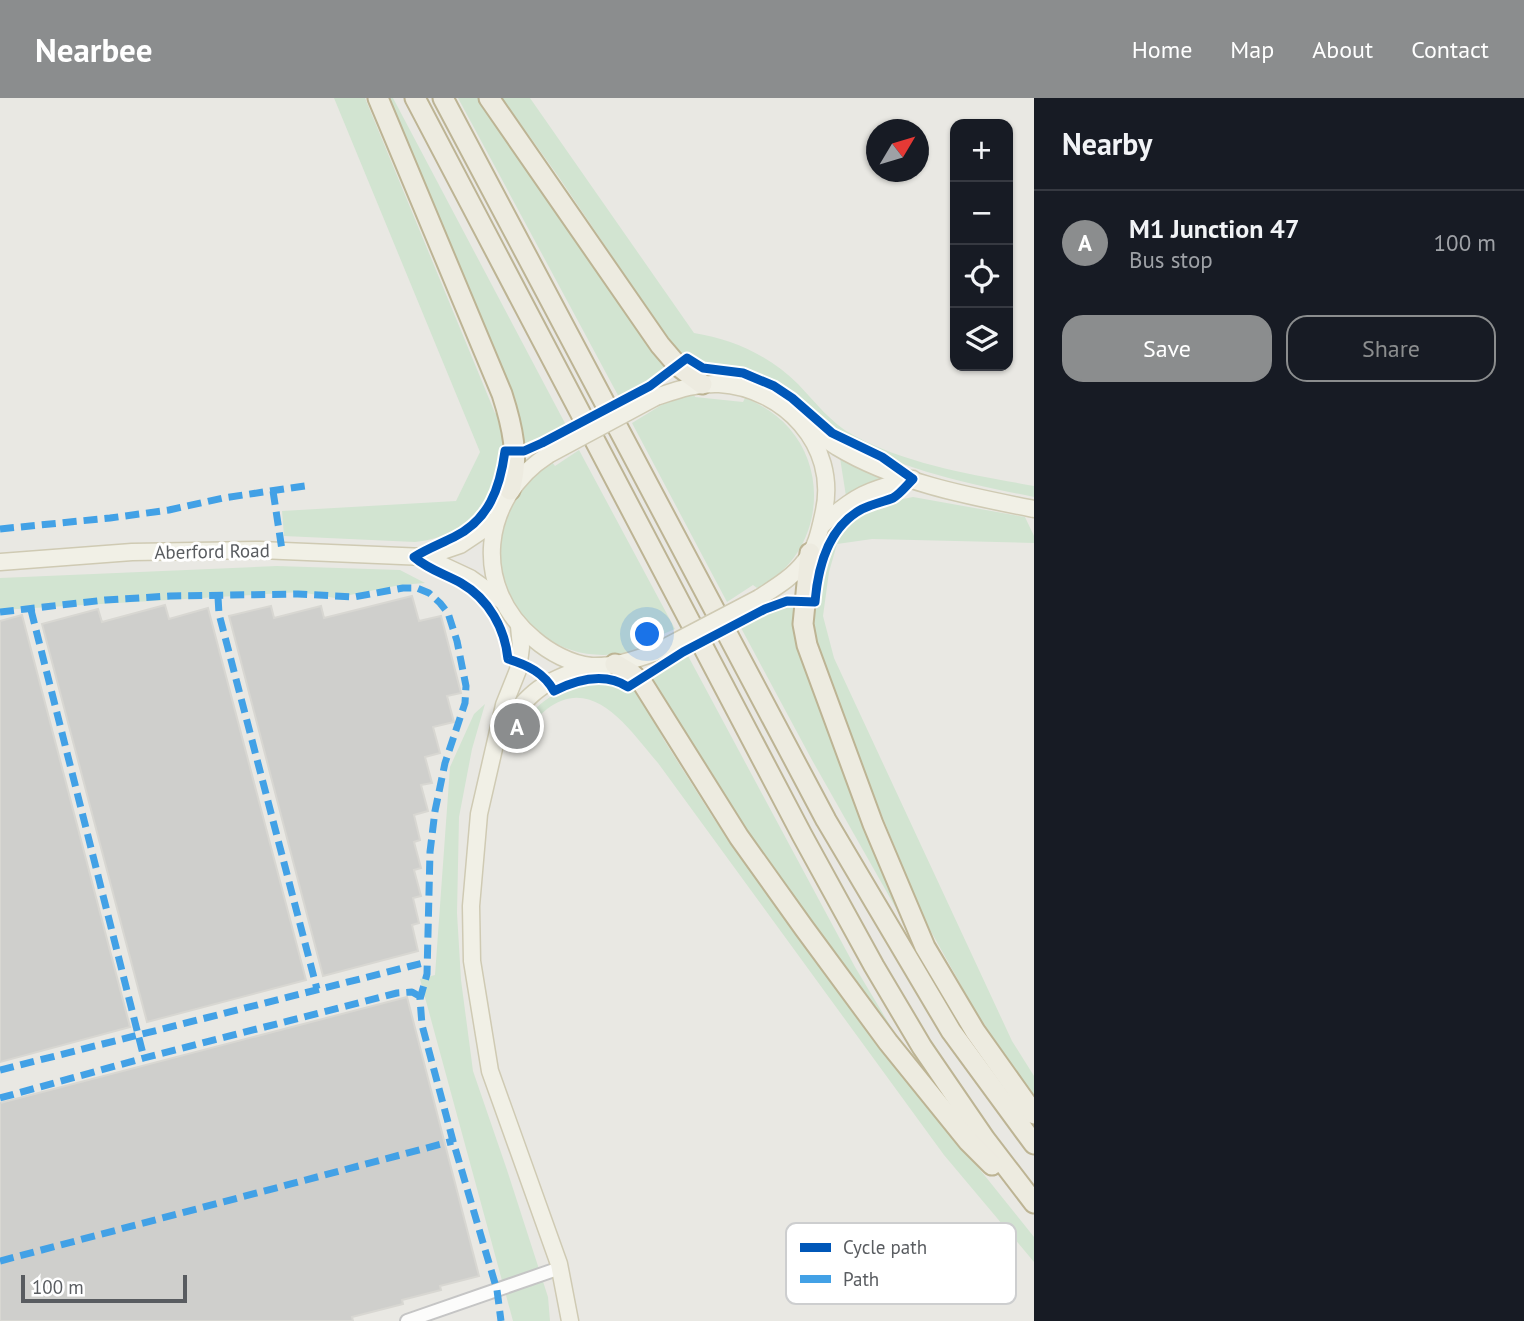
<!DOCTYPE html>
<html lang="en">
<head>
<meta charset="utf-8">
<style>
	:root { --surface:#171b24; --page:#20242c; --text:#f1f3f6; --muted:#9ea1a6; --line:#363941; --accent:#8b8d8e }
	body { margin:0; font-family:"PT Sans",sans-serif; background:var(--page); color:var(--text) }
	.controls { position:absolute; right:21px; top:21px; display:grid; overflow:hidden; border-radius:14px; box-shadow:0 2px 5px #0004 }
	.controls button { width:63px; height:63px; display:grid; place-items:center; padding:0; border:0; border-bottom:2px solid var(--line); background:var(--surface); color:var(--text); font:35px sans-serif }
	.compass { position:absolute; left:866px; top:21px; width:63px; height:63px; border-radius:50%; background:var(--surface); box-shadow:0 2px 5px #0004; rotate:52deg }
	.scale { position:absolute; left:21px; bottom:18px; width:166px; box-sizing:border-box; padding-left:7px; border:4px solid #595c60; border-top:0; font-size:19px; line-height:24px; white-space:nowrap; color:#595c60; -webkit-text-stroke:5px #fff; paint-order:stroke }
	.you { position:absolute; left:648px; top:537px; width:24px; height:24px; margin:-18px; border:5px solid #fff; border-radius:50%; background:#1a73e8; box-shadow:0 0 0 10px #1a73e833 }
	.badge { display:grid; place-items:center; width:46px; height:46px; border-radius:50%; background:var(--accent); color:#fff; font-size:23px; font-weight:700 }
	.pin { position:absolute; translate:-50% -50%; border:4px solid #fff; box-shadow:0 2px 7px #0006 }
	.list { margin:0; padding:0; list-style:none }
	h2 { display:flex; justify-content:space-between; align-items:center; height:91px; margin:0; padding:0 28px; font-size:30px }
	h2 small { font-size:23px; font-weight:400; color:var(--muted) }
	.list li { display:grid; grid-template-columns:46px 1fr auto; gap:21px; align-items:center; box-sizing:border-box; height:105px; padding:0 28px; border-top:2px solid var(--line) }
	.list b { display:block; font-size:26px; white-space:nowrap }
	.list p { margin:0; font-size:23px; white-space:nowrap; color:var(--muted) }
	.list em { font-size:23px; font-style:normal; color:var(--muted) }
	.actions { display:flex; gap:14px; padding:21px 28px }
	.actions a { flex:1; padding:16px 0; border:2px solid var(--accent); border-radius:21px; text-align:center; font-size:24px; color:var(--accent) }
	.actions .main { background:var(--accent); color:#fff }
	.icon { flex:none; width:38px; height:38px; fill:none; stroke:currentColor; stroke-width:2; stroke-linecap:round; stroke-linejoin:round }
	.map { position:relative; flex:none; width:1034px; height:1223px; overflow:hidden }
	header { display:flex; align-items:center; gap:42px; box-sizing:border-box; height:98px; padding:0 35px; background:var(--accent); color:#fff }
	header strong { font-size:33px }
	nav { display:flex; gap:38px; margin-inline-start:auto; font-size:24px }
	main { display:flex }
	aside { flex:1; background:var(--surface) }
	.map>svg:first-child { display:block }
	.green { fill:#d2e4d1 }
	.building { fill:#cfcfcc; stroke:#d8d7d2; stroke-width:2 }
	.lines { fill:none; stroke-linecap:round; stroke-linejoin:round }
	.minor-casing { stroke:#c5c5c5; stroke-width:16 }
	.major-casing { stroke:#cfcab3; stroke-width:19 }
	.highway-casing { stroke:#bdb494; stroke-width:23 }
	.minor { stroke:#fcfcfb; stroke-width:12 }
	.major { stroke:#f1f0e6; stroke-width:16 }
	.highway { stroke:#edebe0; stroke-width:19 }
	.major-bridge-casing { stroke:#cfcab3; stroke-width:19; stroke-linecap:butt }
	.major-bridge { stroke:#f1f0e6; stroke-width:16 }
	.quiet { stroke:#42a1e6; stroke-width:7; stroke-dasharray:14 7; stroke-linecap:butt }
	.cycleway-casing { stroke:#fff; stroke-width:13 }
	.cycleway { stroke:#0057b8; stroke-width:9 }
	.labels { text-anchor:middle; stroke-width:6; stroke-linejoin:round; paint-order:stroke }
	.street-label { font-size:19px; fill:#595c60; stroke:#fff }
	.key { fill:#fff; stroke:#cdcecf; stroke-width:2 }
	.key-label { font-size:19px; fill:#595c60 }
</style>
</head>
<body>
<header>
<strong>Nearbee</strong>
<nav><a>Home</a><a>Map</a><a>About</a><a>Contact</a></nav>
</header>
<main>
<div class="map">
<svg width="1034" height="1223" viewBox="0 0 1034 1223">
	<rect width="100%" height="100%" fill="#e9e8e3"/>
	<g class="green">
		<path d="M334 0H365L495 315 500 317 506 348H501C496 402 470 438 415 444L284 438 282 413 456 403 480 354Z"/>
		<path d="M382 0H393L567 329 522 351Z"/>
		<path d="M458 0H484L672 269 657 281 620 301Z"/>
		<path d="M502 0H530L694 235C733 241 770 258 798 286 816 305 831 325 853 337 908 367 974 377 1034 388V399C970 386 896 371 840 337 813 321 796 295 767 282 756 276 744 272 731 270 714 268 700 270 687 256L681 260 558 78Z"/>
		<path d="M694 296 695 299 743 304 745 300C762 307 777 316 789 330 833 380 817 462 757 490L753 487 727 504 632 325 668 303Z"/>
		<path d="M579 352 675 531 649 542 651 547C523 599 440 433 552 364L555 368Z"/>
		<path d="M840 360 901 379 846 398Z"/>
		<path d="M913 399 1025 419 1034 438V445L872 441 837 446 829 474 823 518 834 560 1012 943 1034 978V999L976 914 924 821 815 552 810 507H818C823 438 845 411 913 399Z"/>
		<path d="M277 468 400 472 425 485 400 487 335 500 300 494 0 512V480Z"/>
		<path d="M784 506 796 507 940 888 812 662 740 528Z"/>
		<path d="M687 556 855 869 897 939 894 941 775 777 645 579Z"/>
		<path d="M600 583 615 585 628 593 635 588 664 642 714 721 804 846 887 956 1034 1139V1164L944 1057 658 665C631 634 594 575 547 611 534 621 525 636 515 647 507 638 512 628 518 619L525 622C545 598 568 585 600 583Z"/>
		<path d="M485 606 472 651 459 719 457 815 461 882 473 973 507 1072 548 1199 550 1223H513L420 881 435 877 450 669 474 616Z"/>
	</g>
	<g class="building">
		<path d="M412 498 419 523 441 518 461 595 447 598 454 624 433 629 440 655 425 659 432 685 421 687 428 713 414 717 420 742 414 744 421 770 414 772 421 798 413 800 419 825 412 827 418 853 323 878 229 518 271 508 274 520 321 508 324 520Z"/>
		<path d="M165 507 169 521 208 510 306 882 147 924 42 526 98 511 102 524Z"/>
		<path d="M22 517 130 929 0 964V523Z"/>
		<path d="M407 899 479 1178 440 1188 441 1192 402 1202 403 1206 352 1219 353 1223H0V1005Z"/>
	</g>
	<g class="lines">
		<g class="minor-casing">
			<path id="minor" d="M407 1223 560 1170"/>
		</g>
		<g class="major-casing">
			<g id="major">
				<path d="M656 299C677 292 696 285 719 286 784 290 838 347 824 413 820 431 817 449 805 463 793 479 776 489 759 500"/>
				<path d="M805 327C816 334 826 342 837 349 895 384 968 398 1034 411"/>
				<path d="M548 357C481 400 471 489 534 541 549 554 571 566 591 568 613 569 634 562 654 555"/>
				<path d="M821 428C854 398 869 391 913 381"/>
				<path d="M425 459 470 480 501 502"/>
				<path d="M0 464 132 454 260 452 425 459 460 447 496 423"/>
				<path d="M519 528 521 549 518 572 504 607 479 716 471 808 472 863 490 973 559 1166 570 1223"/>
				<path d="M501 632C532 592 541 584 590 568"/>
			</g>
		</g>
		<g class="highway-casing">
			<g id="highway">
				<path d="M378 0 502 296C512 327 520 360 510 392"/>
				<path d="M415 0 802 737 874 868 922 949 985 1041 1034 1105"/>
				<path d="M443 0 826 722 951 933 1034 1046"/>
				<path d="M489 0 660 247 678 268 702 286"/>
				<path d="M810 455 803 526 807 547 873 726 925 849 975 933 1034 1016"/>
				<path d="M615 566 632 576 643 586 739 739 804 830 888 944 968 1043 992 1067"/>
			</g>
		</g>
		<use href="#minor" class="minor"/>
		<use href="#major" class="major"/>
		<use href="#highway" class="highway"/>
		<g class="major-bridge-casing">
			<g id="major-bridge">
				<path d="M548 357 656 299"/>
				<path d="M654 555 759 500"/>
			</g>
		</g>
		<use href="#major-bridge" class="major-bridge"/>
		<g class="quiet">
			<path d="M273 393 282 452"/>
			<path d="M0 431 110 420 169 412 223 400 311 387"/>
			<path d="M218 499 219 516 317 891"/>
			<path d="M31 512 144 960"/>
			<path d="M0 514 105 502 170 498 298 496 354 499 403 490H417L429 495 440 505 448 515 457 543 466 588 465 605 445 665 435 713 430 754 427 876 420 901 422 927 453 1043 497 1192 501 1223"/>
			<path d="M0 972 427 864"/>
			<path d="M0 1000 144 960 397 895 412 894 421 899"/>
			<path d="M0 1163 453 1043"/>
		</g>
		<g class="cycleway-casing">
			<path id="cycleway" d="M687 260 703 270 743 275 774 288 792 300 832 335 882 359 913 381C907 387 900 396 893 400 883 404 872 406 862 411 828 429 818 468 815 504L787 503 765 511 683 554 628 589C605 574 576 582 554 593 544 575 528 567 508 561 505 531 489 501 461 485 445 476 429 472 414 459 427 451 440 446 454 439 489 422 500 390 505 353H524L542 345 650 288Z"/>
		</g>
		<use href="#cycleway" class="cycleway"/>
	</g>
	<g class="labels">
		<g class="street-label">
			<text transform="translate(212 453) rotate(-1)" y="7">Aberford Road</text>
		</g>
	</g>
	<rect x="786" y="1125" width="230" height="81" rx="10" class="key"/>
	<rect x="800" y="1145" width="31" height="9" fill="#0057b8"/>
	<rect x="800" y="1177" width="31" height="8" fill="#42a1e6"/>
	<g class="key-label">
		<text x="843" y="1156">Cycle path</text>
		<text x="843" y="1188">Path</text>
	</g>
</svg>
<div class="controls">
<button>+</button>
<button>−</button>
<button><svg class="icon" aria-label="locate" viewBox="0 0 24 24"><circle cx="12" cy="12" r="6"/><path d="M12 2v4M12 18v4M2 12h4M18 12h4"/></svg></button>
<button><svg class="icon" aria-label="layers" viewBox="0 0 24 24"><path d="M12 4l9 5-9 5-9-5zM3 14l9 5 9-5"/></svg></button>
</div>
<svg class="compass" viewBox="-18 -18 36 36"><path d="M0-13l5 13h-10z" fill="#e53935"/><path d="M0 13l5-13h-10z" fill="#9ea1a6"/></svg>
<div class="scale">100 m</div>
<div class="you"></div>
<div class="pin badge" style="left:517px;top:628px">A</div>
</div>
<aside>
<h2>Nearby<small></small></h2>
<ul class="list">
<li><span class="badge">A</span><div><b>M1 Junction 47</b><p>Bus stop</p></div><em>100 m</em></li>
</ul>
<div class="actions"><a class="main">Save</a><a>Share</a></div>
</aside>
</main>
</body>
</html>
